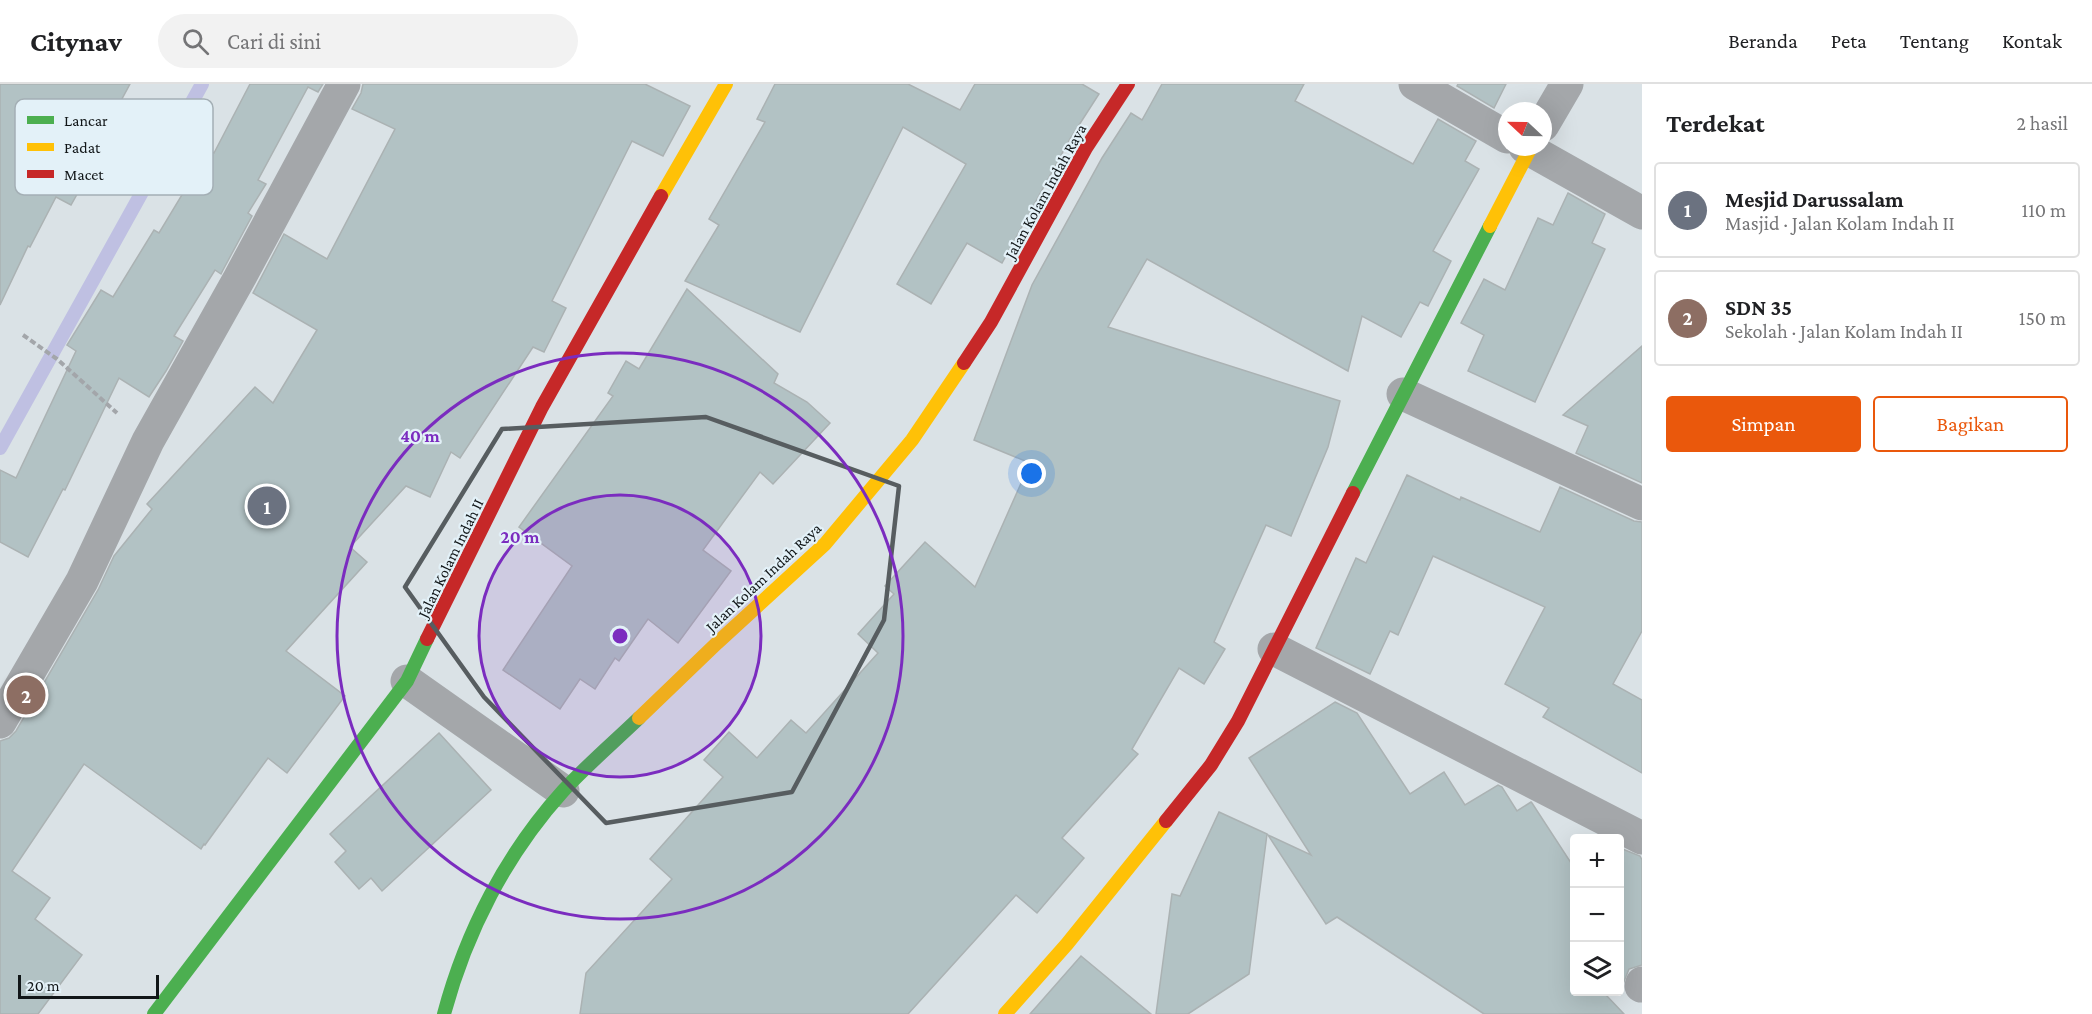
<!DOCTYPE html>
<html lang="id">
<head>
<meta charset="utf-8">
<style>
	:root { --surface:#fff; --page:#f2f2f2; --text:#202124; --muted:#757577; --line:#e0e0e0; --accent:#ea580c }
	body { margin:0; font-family:"Crimson Pro",serif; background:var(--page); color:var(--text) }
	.controls { position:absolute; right:18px; bottom:18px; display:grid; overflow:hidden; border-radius:6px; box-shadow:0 6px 24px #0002 }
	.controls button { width:54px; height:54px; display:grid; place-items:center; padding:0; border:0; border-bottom:2px solid var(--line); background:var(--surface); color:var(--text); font:30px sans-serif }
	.compass { position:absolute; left:1498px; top:18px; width:54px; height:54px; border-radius:50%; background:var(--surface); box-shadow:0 6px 24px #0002; rotate:292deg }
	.scale { position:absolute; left:18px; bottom:15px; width:141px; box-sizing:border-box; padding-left:6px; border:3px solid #111618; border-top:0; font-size:16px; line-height:21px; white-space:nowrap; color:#111618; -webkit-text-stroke:4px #e3f1f8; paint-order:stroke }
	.you { position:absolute; left:1032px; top:390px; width:21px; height:21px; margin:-15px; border:4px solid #fff; border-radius:50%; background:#1a73e8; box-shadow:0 0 0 9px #1a73e833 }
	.badge { display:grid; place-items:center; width:39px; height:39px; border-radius:50%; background:var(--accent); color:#fff; font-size:20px; font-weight:700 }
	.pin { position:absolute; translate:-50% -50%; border:3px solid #fff; box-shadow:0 2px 6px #0006 }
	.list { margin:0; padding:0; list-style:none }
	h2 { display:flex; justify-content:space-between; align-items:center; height:78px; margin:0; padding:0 24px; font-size:26px }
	h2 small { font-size:20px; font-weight:400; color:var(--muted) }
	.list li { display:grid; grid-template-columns:39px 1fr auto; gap:18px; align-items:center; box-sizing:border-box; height:96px; margin:0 12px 12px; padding:0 12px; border:2px solid var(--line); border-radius:6px }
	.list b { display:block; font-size:22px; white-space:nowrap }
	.list p { margin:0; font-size:20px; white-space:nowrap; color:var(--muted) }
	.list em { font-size:20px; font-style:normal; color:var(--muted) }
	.actions { display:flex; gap:12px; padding:18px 24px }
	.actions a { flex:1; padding:14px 0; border:2px solid var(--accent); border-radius:6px; text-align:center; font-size:21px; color:var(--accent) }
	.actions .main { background:var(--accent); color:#fff }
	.icon { flex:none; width:33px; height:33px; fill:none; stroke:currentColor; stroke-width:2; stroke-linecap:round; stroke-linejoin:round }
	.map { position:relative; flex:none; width:1642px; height:930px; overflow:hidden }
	header { display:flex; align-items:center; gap:36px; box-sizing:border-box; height:84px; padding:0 30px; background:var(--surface); border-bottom:2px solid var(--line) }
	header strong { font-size:28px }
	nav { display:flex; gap:33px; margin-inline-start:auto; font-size:21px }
	.search { width:420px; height:54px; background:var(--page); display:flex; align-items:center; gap:15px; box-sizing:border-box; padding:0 21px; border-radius:33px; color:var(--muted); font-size:22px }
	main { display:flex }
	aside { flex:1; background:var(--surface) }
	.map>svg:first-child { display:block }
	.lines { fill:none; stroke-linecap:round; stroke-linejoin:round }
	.stream { stroke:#bfc0e2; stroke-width:14 }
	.building { fill:#b2c2c4; stroke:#abb2b3; stroke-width:1.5 }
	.path { stroke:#a3a6aa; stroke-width:4; stroke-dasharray:6 3; stroke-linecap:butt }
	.street { stroke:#a4a7aa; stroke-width:33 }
	.fast { stroke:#4caf50; stroke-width:14 }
	.slow { stroke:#ffc107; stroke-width:14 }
	.jam { stroke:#c62828; stroke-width:14 }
	.marked { fill:none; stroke:#575d60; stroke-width:4.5; stroke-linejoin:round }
	.ring { fill:none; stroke:#7b2cbf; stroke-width:3 }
	.labels { text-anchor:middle; stroke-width:4.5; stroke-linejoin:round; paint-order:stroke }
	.street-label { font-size:16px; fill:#111618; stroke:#e3f1f8 }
	.key { fill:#e3f1f8; stroke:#a4afb5; stroke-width:1.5 }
	.key-label { font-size:16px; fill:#111618 }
	.centre { fill:#7b2cbf; stroke:#e3f1f8; stroke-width:3 }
	.ring-label { font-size:18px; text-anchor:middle; font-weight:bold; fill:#7b2cbf; stroke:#e3f1f8; stroke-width:4.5; stroke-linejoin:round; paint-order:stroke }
</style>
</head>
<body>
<header>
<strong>Citynav</strong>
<div class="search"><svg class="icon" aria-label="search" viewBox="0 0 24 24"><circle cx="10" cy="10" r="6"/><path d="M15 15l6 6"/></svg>Cari di sini</div>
<nav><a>Beranda</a><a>Peta</a><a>Tentang</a><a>Kontak</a></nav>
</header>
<main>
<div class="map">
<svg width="1642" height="930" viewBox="0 0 1642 930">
	<rect width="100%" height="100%" fill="#dae2e6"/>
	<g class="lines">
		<path class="stream" d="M0 364 202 0"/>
	</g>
	<g class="building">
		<path d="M0 0H130L109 39 115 43 71 121 56 113 30 163 28 162 0 221Z"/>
		<path d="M250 0H323L318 8 308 3 258 96 266 100 248 129 252 132 223 186 221 190 215 186 174 252 183 257 166 287 149 313 119 294 65 406 63 405 28 473 0 458V386L16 394 76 267 67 261 101 206 113 213 154 146 159 149 209 66 214 69Z"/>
		<path d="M363 0H645L690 22 663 72 632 57 552 217 566 224 544 268 533 263 460 374 451 368 430 413 406 402 350 463 367 478 286 567 345 612 287 689 268 674 205 761 204 760 201 765 84 680 12 787 50 814 35 835 82 871 38 930H0V657L9 654 16 647 98 506 114 472 152 425 147 420 255 303 273 319 317 246 253 209 284 150 327 175 395 45 352 25 361 9Z"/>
		<path d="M775 0H908L960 26 975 0H1082L1099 10 1070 55 1002 179 967 159 931 220 897 200 966 80 903 43 800 248 685 197 719 141 709 135 765 38 757 35Z"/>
		<path d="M1162 0H1304L1295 17 1413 80 1438 35 1476 57 1465 77 1479 85 1433 167 1451 177 1428 222 1420 218 1401 253 1362 232 1348 287 1147 175 1108 243 1340 317 1328 363 1291 452 1266 441 1214 558 1225 565 1204 600 1179 584 1132 665 1138 670 1062 754 1084 774 1037 829 1016 811 908 930H580L586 889 672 795 650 775 723 693 704 676 729 648 757 674 791 636 806 649 878 569 858 550 894 510 885 502 925 458 975 503 1030 379 974 356 1032 201 1102 74 1131 29 1142 36Z"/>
		<path d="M1458 0H1506L1494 24 1457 2Z"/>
		<path d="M1568 109 1605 130 1592 159 1605 165 1535 318 1468 287 1484 251 1461 239 1484 195 1505 206 1538 134 1553 141Z"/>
		<path d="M687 205 778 290 774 299 807 318 830 339 773 400 760 388 703 466 731 487 678 559 648 535 619 577 615 574 595 605 580 595 560 625 503 586 572 482 519 443 613 312 608 309 626 277 639 285Z"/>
		<path d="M1642 262V399L1576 369 1588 342 1563 331Z"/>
		<path d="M1407 391 1460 416 1461 413 1540 448 1560 403 1634 437 1642 438V547L1613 600 1642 616V689L1543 633 1549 624 1505 600 1545 523 1433 472 1398 551 1390 547 1370 590 1316 564 1356 474 1366 479Z"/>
		<path d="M1335 618 1357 629 1410 710 1444 688 1465 721 1498 701 1502 703 1517 727 1531 718 1532 719 1575 785V908H1611L1606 911 1624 930H1484L1337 833 1326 840 1268 751 1311 771 1249 674Z"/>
		<path d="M439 649 491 706 382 807 371 794 359 805 335 778 346 767 330 750Z"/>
		<path d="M1219 728 1267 750 1249 890 1188 930H1156L1172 810 1180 812Z"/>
		<path d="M1620 764 1640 772 1642 776V881L1629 885 1623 900 1620 902Z"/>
		<path d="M1081 872 1151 930H1030Z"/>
	</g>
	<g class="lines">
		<path class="path" d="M23 251 57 275 117 329"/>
		<g class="street">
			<path d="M1415 0 1507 53"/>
			<path d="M1543 41 1567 0"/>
			<path d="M1525 63 1642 129"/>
			<path d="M1403 310 1642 420"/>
			<path d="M1274 565 1642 754"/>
			<path d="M407 597 563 707"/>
			<path d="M0 638 82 497 148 357 239 195 344 0"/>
			<path d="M1641 902 1642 899"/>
		</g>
		<g class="fast">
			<path d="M1353 409 1490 142"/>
			<path d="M154 930 407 597 427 555"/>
			<path d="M444 930C466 848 506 770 563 707 587 681 614 658 639 634"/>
		</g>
		<g class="slow">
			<path d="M661 112 726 0"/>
			<path d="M1490 142 1531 63"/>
			<path d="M639 634 717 559 825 460 912 356 964 279"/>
			<path d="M1005 930 1067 860 1166 737"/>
		</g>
		<g class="jam">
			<path d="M964 279 991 238 1086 64 1128 0"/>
			<path d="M427 555 542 323 661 112"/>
			<path d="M1166 737 1211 681 1238 637 1353 409"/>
		</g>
	</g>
	<path class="marked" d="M706 333 899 402 884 536 792 708 606 739 484 613 405 503 502 345Z"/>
	<circle cx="620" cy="552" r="141" fill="#7b2cbf" fill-opacity=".12"/>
	<g class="ring">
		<circle cx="620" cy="552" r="141"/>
		<circle cx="620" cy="552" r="283"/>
	</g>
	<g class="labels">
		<g class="street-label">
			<text transform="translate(1045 107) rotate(-61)" y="6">Jalan Kolam Indah Raya</text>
			<text transform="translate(450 474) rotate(-64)" y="6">Jalan Kolam Indah II</text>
			<text transform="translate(763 493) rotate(-43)" y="6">Jalan Kolam Indah Raya</text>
		</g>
	</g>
	<rect x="15" y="15" width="198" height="96" rx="9" class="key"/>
	<rect x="27" y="32" width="27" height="8" fill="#4caf50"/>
	<rect x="27" y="59" width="27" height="8" fill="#ffc107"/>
	<rect x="27" y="86" width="27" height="8" fill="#c62828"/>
	<g class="key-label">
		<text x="64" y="42">Lancar</text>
		<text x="64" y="69">Padat</text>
		<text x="64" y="96">Macet</text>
	</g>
	<circle cx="620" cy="552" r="9" class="centre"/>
	<g class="ring-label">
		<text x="420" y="358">40 m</text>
		<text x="520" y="459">20 m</text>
	</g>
</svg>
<div class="controls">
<button>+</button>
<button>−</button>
<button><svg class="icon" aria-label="layers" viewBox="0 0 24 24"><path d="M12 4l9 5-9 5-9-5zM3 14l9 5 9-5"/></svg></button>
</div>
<svg class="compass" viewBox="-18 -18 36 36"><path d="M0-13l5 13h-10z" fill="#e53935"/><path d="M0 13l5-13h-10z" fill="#757577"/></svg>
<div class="scale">20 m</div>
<div class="you"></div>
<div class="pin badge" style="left:267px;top:422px;background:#6b7280">1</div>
<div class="pin badge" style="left:26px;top:611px;background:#8d6e63">2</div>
</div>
<aside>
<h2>Terdekat<small>2 hasil</small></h2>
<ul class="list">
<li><span class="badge" style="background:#6b7280">1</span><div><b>Mesjid Darussalam</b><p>Masjid · Jalan Kolam Indah II</p></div><em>110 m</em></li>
<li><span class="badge" style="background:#8d6e63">2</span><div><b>SDN 35</b><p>Sekolah · Jalan Kolam Indah II</p></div><em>150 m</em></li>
</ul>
<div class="actions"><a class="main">Simpan</a><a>Bagikan</a></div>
</aside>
</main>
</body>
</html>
